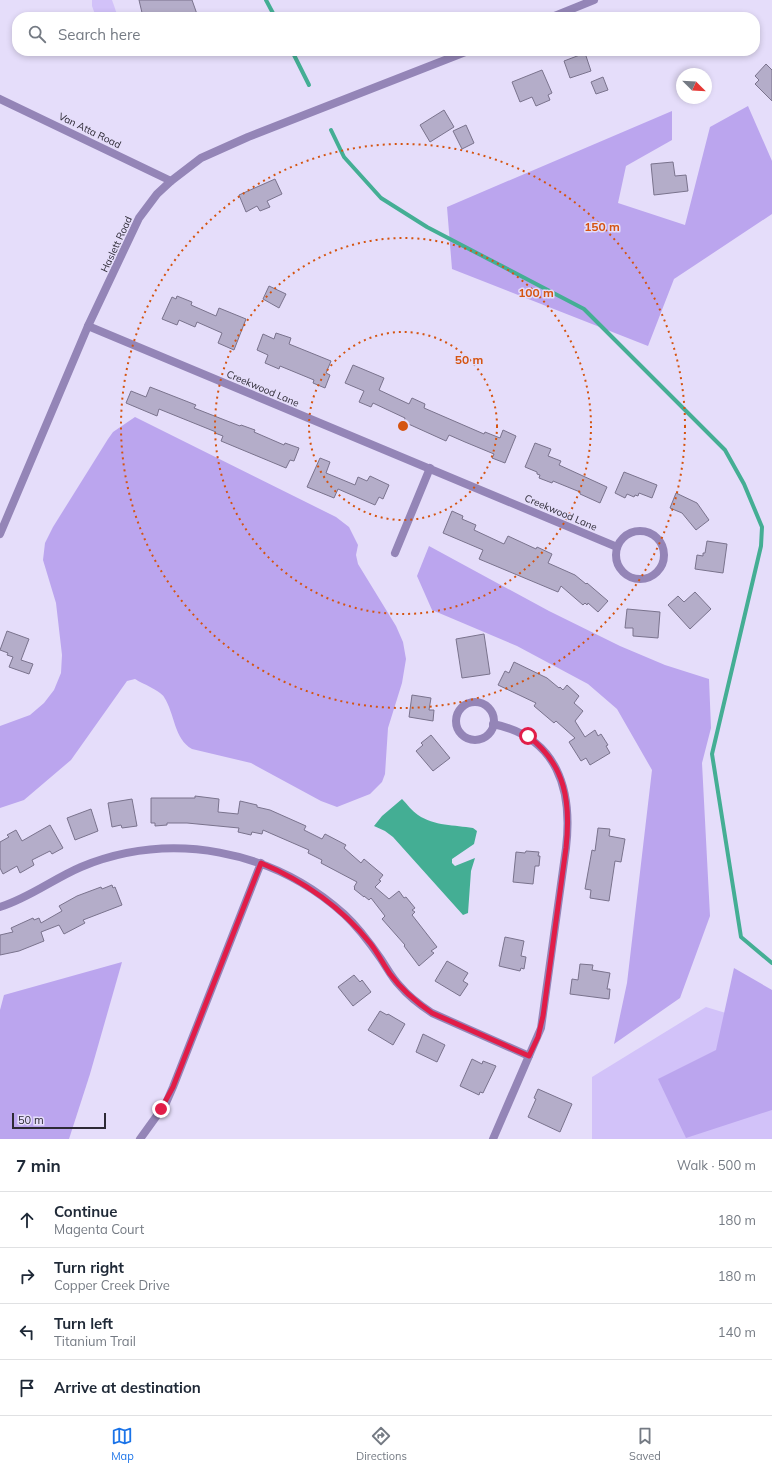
<!DOCTYPE html>
<html lang="en">
<head>
<meta charset="utf-8">
<style>
	:root { --surface:#fff; --page:#f2f2f3; --text:#1f2937; --muted:#747a83; --line:#e0e1e3; --accent:#1a73e8 }
	body { margin:0; font-family:Mulish,sans-serif; background:var(--page); color:var(--text) }
	.compass { position:absolute; left:676px; top:68px; width:36px; height:36px; border-radius:50%; background:var(--surface); box-shadow:0 2px 6px #0003; rotate:114deg }
	.scale { position:absolute; left:12px; bottom:10px; width:94px; box-sizing:border-box; padding-left:4px; border:2px solid #2d2a35; border-top:0; font-size:11px; line-height:14px; white-space:nowrap; color:#2d2a35; -webkit-text-stroke:3px #e5ddfa; paint-order:stroke }
	.stop { position:absolute; width:12px; height:12px; margin:-9px; border:3px solid #e11d48; border-radius:50%; background:#fff }
	.stop.end { background:#e11d48; border-color:#fff; box-shadow:0 1px 4px #0008 }
	.list { margin:0; padding:0; list-style:none }
	h2 { display:flex; justify-content:space-between; align-items:center; height:52px; margin:0; padding:0 16px; font-size:17px }
	h2 small { font-size:13px; font-weight:400; color:var(--muted) }
	.list li { display:grid; grid-template-columns:26px 1fr auto; gap:12px; align-items:center; box-sizing:border-box; height:56px; padding:0 16px; border-top:1px solid var(--line) }
	.list b { display:block; font-size:15px; white-space:nowrap }
	.list p { margin:0; font-size:13px; white-space:nowrap; color:var(--muted) }
	.list em { font-size:13px; font-style:normal; color:var(--muted) }
	.icon { flex:none; width:22px; height:22px; fill:none; stroke:currentColor; stroke-width:2; stroke-linecap:round; stroke-linejoin:round }
	.map { position:relative; flex:none; width:772px; height:1139px; overflow:hidden }
	.search { position:absolute; background:var(--surface); box-shadow:0 2px 6px #0003; left:12px; right:12px; top:12px; height:44px; display:flex; align-items:center; gap:10px; box-sizing:border-box; padding:0 14px; border-radius:16px; color:var(--muted); font-size:15px }
	.sheet { height:276px; background:var(--surface) }
	nav { display:flex; justify-content:space-around; align-items:center; box-sizing:border-box; height:56px; border-top:1px solid var(--line); background:var(--surface); font-size:11px; color:var(--muted) }
	nav a { display:grid; justify-items:center; gap:2px }
	nav .on { color:var(--accent) }
	.map>svg:first-child { display:block }
	.green { fill:#d2c2f9 }
	.forest { fill:#bba5ee }
	.water { fill:#44ae94 }
	.lines { fill:none; stroke-linecap:round; stroke-linejoin:round }
	.stream { stroke:#44ae94; stroke-width:4 }
	.building { fill:#b4adc9; stroke:#7a738d }
	.minor { stroke:#9485b7; stroke-width:8 }
	.tertiary { stroke:#9485b7; stroke-width:8 }
	.route { stroke:#e11d48; stroke-width:5 }
	.ring { fill:none; stroke:#d55410; stroke-width:2; stroke-dasharray:2 4 }
	.labels { text-anchor:middle; stroke-width:3; stroke-linejoin:round; paint-order:stroke }
	.street-label { font-size:10px; fill:#2d2a35; stroke:#e5ddfa }
	.centre { fill:#d55410; stroke:#e5ddfa; stroke-width:2 }
	.ring-label { font-size:12px; text-anchor:middle; font-weight:bold; fill:#d55410; stroke:#e5ddfa; stroke-width:3; stroke-linejoin:round; paint-order:stroke }
</style>
</head>
<body>
<div class="map">
<svg width="772" height="1139" viewBox="0 0 772 1139">
	<rect width="100%" height="100%" fill="#e5ddfa"/>
	<g class="green">
		<path d="M92 0H112L118 17H96L92 6Z"/>
		<path d="M706 1007 772 1027V1139H592V1077Z"/>
	</g>
	<g class="forest">
		<path d="M748 106 772 161V214L674 279 648 346 452 269 447 207 672 111V140L626 166 618 203 685 225 710 127Z"/>
		<path d="M135 417 336 517 349 527 358 545 356 555 358 564 396 626 403 642 406 659 402 683 388 728 385 774 382 782 370 794 337 807 321 801 251 763 192 749C174 739 175 714 164 697 161 691 141 683 135 679L127 681 71 760 24 800 0 808V726L30 715 44 703 54 690 61 673 62 655 56 603 43 560 45 543 53 527 108 439 113 432Z"/>
		<path d="M429 546 549 611 620 646 665 665 709 679 711 728 702 763 710 916 680 998 614 1044 627 983 652 770 617 709 588 684 517 646 432 610 417 576Z"/>
		<path d="M122 962 90 1074 69 1139H0V1010L4 995Z"/>
		<path d="M734 968 772 990V1110L686 1138 658 1079 716 1050Z"/>
	</g>
	<path class="water" d="M402 799C407 804 412 811 418 815 434 826 455 825 473 828L477 831 474 844 452 859V863L455 866 475 858 471 871 468 913 463 915 393 837 385 831 374 826 382 816Z"/>
	<g class="lines">
		<g class="stream">
			<path d="M266 0 275 17"/>
			<path d="M292 51 309 85"/>
			<path d="M331 130 344 157 381 198 427 227 584 309 725 450 744 484 762 527 761 546 712 754 741 937 772 963"/>
		</g>
	</g>
	<g class="building">
		<path d="M139 0H192L198 17H143Z"/>
		<path d="M585 53 591 71 570 78 564 61Z"/>
		<path d="M766 64 772 70V101L755 84 759 80 755 76Z"/>
		<path d="M542 70 552 93 548 95 550 100 536 106 532 97 520 102 512 82Z"/>
		<path d="M603 77 608 90 596 94 591 82Z"/>
		<path d="M444 110 454 127 430 142 420 125Z"/>
		<path d="M466 125 474 143 462 149 453 131Z"/>
		<path d="M673 162 675 176 686 175 688 191 654 195 651 164Z"/>
		<path d="M275 179 282 194 267 201 270 207 260 211 257 206 246 212 239 195Z"/>
		<path d="M269 286 286 294 279 308 263 299Z"/>
		<path d="M177 296 192 302 191 305 216 316 219 308 246 319 234 350 218 343 222 333 197 322 195 327 179 320 177 325 162 319 172 297 176 299Z"/>
		<path d="M276 333 291 338 289 344 331 361 326 373 330 375 325 388 313 383 314 380 280 366 279 369 265 363 268 355 257 350 263 334 274 339Z"/>
		<path d="M353 365 384 378 379 390 409 404 412 398 425 404 424 408 484 434 485 432 500 438 503 430 516 436 505 463 492 458 494 454 465 442 449 435 446 441 404 422 405 418 373 403 371 407 359 402 364 391 345 383Z"/>
		<path d="M150 387 196 405 194 408 240 426 241 425 255 430 254 432 284 445 285 443 299 448 294 461 290 460 286 468 221 441 223 436 215 433 216 432 159 409 157 416 126 403 131 391 146 397Z"/>
		<path d="M535 443 551 449 548 456 561 461 559 465 607 487 600 503 580 494V492L553 481 552 483 539 478 540 475 537 474V472L525 467Z"/>
		<path d="M320 458 330 462 326 473 355 485 358 477 367 481 370 476 389 485 383 499 379 497 375 505 338 489 334 498 307 487Z"/>
		<path d="M624 472 657 485 652 498 639 493 638 496 635 495 634 497 627 494 625 498 615 493Z"/>
		<path d="M676 493 697 503 709 520 696 530 682 513 670 508Z"/>
		<path d="M452 511 463 516 462 519 476 525 474 530 504 544 508 536 536 549 537 547 552 554 548 563 575 575 586 584 587 583 608 601 598 612 588 603 587 605 585 603 583 605 561 586 558 592 479 559 483 550 443 533Z"/>
		<path d="M707 541 727 544 723 573 695 569 697 555 703 556V553H705Z"/>
		<path d="M695 592 711 609 690 629 668 605 678 596 684 602Z"/>
		<path d="M627 609 660 612 658 638 633 636V628H625Z"/>
		<path d="M7 631 29 639 21 660 33 664 29 674 9 667 13 657 7 655 8 653 0 650Z"/>
		<path d="M484 634 490 674 462 678 456 639Z"/>
		<path d="M514 662 547 678 559 688 560 687 563 690 567 685 579 696 574 703 583 711 575 721 585 737 595 730 598 736 601 734 608 745 606 746 610 753 590 765 586 758 581 761 569 742 575 738 556 721 554 723 534 706 536 703 498 685 505 671 509 673Z"/>
		<path d="M412 695 431 698 429 710H434L433 721 409 717Z"/>
		<path d="M431 735 450 758 433 771 416 751 423 745 421 743Z"/>
		<path d="M195 796 219 799 218 812 238 814 240 801 257 805V807L270 810 306 826 304 830 322 839 325 834 346 845 344 848 361 863 364 859 383 875 379 880 381 881 375 887 389 899 399 891 404 898 406 897 415 908 412 910 415 912 412 915 437 947 431 951 434 953 419 966 404 946 405 945 382 919 385 916 371 898 369 900 364 896V897L354 889 355 888 354 887 357 882 321 863 322 860 308 853 309 850 263 830 262 834 252 832 251 835 238 832 239 828 187 823H167V825L155 826V823H151V798H195Z"/>
		<path d="M132 799 137 826 122 828 121 825 112 827 108 803Z"/>
		<path d="M91 809 98 831 75 840 67 818Z"/>
		<path d="M50 825 63 848 52 854 50 851 32 860 34 865 20 873 17 866 3 874 0 868V842L9 837 7 835 16 830 22 841Z"/>
		<path d="M598 828 610 829 609 836 625 839 621 862 615 861 609 901 590 898 591 890 585 889 592 850 595 851Z"/>
		<path d="M526 851 539 852 538 856H540L539 866H535L533 884 513 882 516 852 525 853Z"/>
		<path d="M112 885 113 888 115 887 122 905 83 920 85 923 64 934 59 925 41 932 44 941 19 951 0 955V935L13 932 11 928 33 918 34 920 39 918 41 923 62 911 59 906 77 896 101 887 102 889Z"/>
		<path d="M505 937 524 941 521 956 526 957 524 969 521 968 520 971 499 966Z"/>
		<path d="M447 961 468 973 463 981 468 984 460 996 435 981Z"/>
		<path d="M580 964 593 965 592 970 610 973 607 989H610L609 999 570 994 572 979 578 980Z"/>
		<path d="M354 975 360 982 362 980 371 992 353 1006 338 987Z"/>
		<path d="M380 1011 387 1015 388 1014 405 1024 393 1045 368 1030Z"/>
		<path d="M423 1034 445 1045 437 1062 416 1052Z"/>
		<path d="M472 1059 482 1064 483 1061 496 1066 483 1093 480 1092 479 1095 460 1086Z"/>
		<path d="M538 1089 572 1104 560 1132 528 1117 536 1099 534 1098Z"/>
	</g>
	<g class="lines">
		<g class="minor">
			<path d="M0 99 171 181"/>
			<path d="M88 326 617 547"/>
			<circle cx="640" cy="555" r="24"/>
			<path d="M395 553 430 468"/>
			<circle cx="475" cy="721" r="19"/>
			<path d="M0 907C29 898 53 879 81 867 171 830 273 850 344 914 358 927 370 943 381 959 387 968 392 978 400 986 409 997 420 1005 432 1013L529 1056"/>
			<path d="M140 1139 166 1103 173 1087 261 863"/>
			<path d="M493 1139 541 1028 566 848C573 789 557 737 493 724"/>
		</g>
		<g class="tertiary">
			<path d="M552 17 594 0"/>
			<path d="M0 534 88 326 139 218 157 194 171 181 201 158 248 137 468 51"/>
		</g>
	</g>
	<g class="lines">
		<path class="route" d="M161 1109 173 1087 261 863C304 881 341 907 370 943 378 953 383 964 390 974 402 990 416 1002 432 1013L529 1056 538 1037 543 1016 566 848C571 803 566 765 528 736"/>
	</g>
	<g class="ring">
		<circle cx="403" cy="426" r="94"/>
		<circle cx="403" cy="426" r="188"/>
		<circle cx="403" cy="426" r="282"/>
	</g>
	<g class="labels">
		<g class="street-label">
			<text transform="translate(90 130) rotate(26)" y="4">Van Atta Road</text>
			<text transform="translate(116 244) rotate(-65)" y="4">Haslett Road</text>
			<text transform="translate(263 388) rotate(23)" y="4">Creekwood Lane</text>
			<text transform="translate(561 512) rotate(23)" y="4">Creekwood Lane</text>
		</g>
	</g>
	<circle cx="403" cy="426" r="6" class="centre"/>
	<g class="ring-label">
		<text x="602" y="231">150 m</text>
		<text x="536" y="297">100 m</text>
		<text x="469" y="364">50 m</text>
	</g>
</svg>
<svg class="compass" viewBox="-18 -18 36 36"><path d="M0-13l5 13h-10z" fill="#e53935"/><path d="M0 13l5-13h-10z" fill="#747a83"/></svg>
<div class="scale">50 m</div>
<div class="stop" style="left:528px;top:736px"></div>
<div class="stop end" style="left:161px;top:1109px"></div>
<div class="search"><svg class="icon" aria-label="search" viewBox="0 0 24 24"><circle cx="10" cy="10" r="6"/><path d="M15 15l6 6"/></svg>Search here</div>
</div>
<section class="sheet">
<h2>7 min<small>Walk · 500 m</small></h2>
<ul class="list">
<li><svg class="icon" aria-label="ahead" viewBox="0 0 24 24"><path d="M12 20V5M6 11l6-6 6 6"/></svg><div><b>Continue</b><p>Magenta Court</p></div><em>180 m</em></li>
<li><svg class="icon" aria-label="right" viewBox="0 0 24 24"><path d="M7 20v-9h11M14 6l5 5-5 5"/></svg><div><b>Turn right</b><p>Copper Creek Drive</p></div><em>180 m</em></li>
<li><svg class="icon" aria-label="left" viewBox="0 0 24 24"><path d="M17 20v-9H6M10 6l-5 5 5 5"/></svg><div><b>Turn left</b><p>Titanium Trail</p></div><em>140 m</em></li>
<li><svg class="icon" aria-label="arrive" viewBox="0 0 24 24"><path d="M6 21V4h12l-3 4 3 4H6"/></svg><div><b>Arrive at destination</b></div></li>
</ul>
</section>
<nav>
<a class="on"><svg class="icon" aria-label="map" viewBox="0 0 24 24"><path d="M3 6l6-2 6 2 6-2v14l-6 2-6-2-6 2zM9 4v14M15 6v14"/></svg>Map</a>
<a><svg class="icon" aria-label="directions" viewBox="0 0 24 24"><path d="M12 3l9 9-9 9-9-9zM9 14v-3h6M13 9l2 2-2 2"/></svg>Directions</a>
<a><svg class="icon" aria-label="saved" viewBox="0 0 24 24"><path d="M7 4h10v16l-5-4-5 4z"/></svg>Saved</a>
</nav>
</body>
</html>
